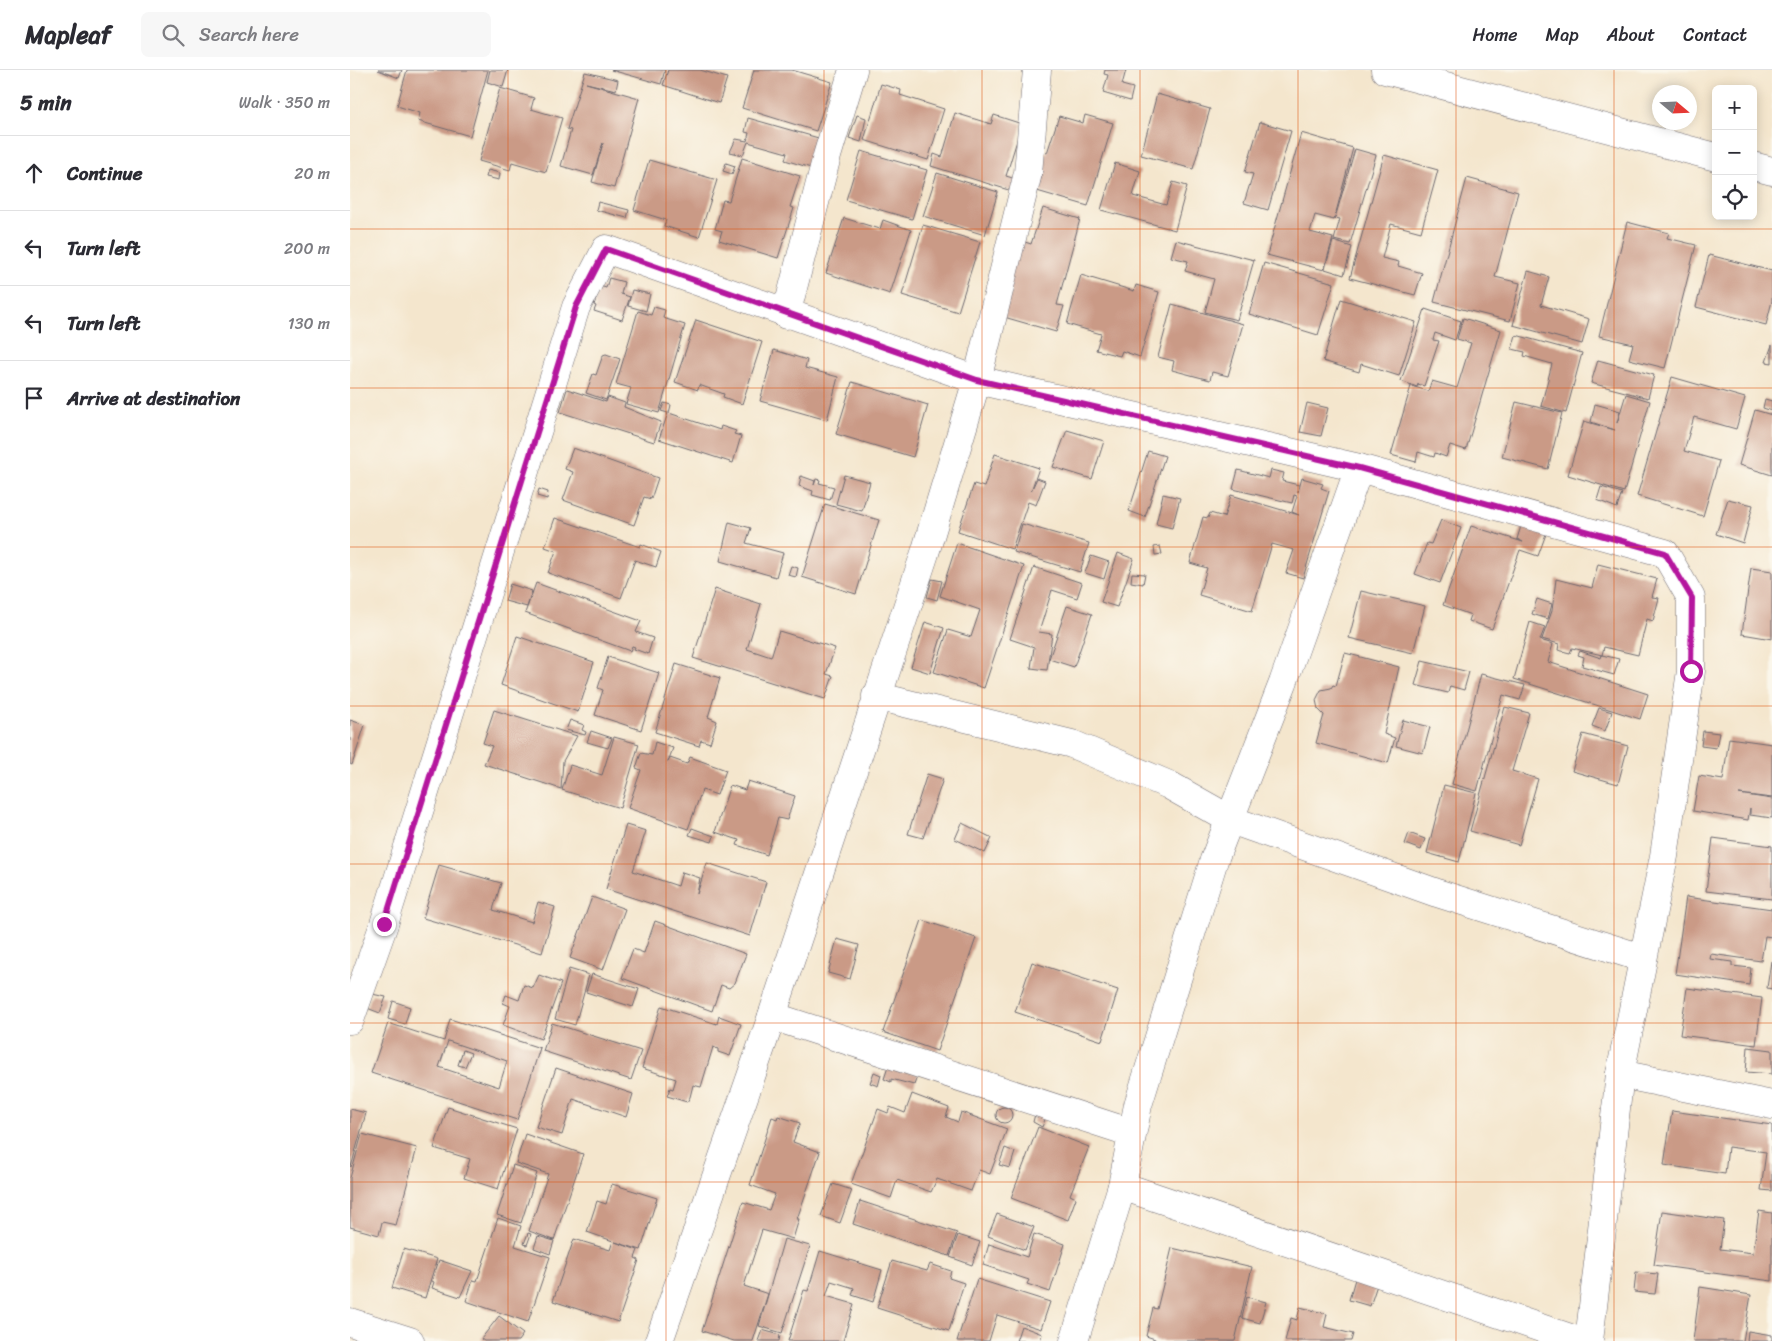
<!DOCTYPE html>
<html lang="en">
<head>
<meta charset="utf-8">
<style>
	:root { --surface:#fff; --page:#f7f7f7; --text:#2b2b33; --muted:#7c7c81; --line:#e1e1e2 }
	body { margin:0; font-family:Sriracha,sans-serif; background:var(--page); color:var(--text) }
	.controls { position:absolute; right:15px; top:15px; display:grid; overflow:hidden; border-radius:8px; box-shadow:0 2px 12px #0003 }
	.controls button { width:45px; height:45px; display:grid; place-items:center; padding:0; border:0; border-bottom:1px solid var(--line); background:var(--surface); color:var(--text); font:25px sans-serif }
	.compass { position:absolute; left:1302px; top:15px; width:45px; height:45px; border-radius:50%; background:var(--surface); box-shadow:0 2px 12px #0003; rotate:109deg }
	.stop { position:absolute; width:15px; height:15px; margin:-11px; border:4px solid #b5179e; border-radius:50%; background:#fff }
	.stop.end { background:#b5179e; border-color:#fff; box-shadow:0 1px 5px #0008 }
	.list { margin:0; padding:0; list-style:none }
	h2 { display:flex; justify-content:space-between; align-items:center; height:65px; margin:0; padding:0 20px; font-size:21px }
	h2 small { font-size:16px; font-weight:400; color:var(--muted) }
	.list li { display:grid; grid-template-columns:32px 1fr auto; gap:15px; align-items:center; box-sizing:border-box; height:75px; padding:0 20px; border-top:1px solid var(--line) }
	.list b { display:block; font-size:19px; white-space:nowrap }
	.list em { font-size:16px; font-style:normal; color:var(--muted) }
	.icon { flex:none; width:28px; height:28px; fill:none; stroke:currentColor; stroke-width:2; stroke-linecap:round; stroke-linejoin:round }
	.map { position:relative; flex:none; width:1422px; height:1271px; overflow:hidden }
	header { display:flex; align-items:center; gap:30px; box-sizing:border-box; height:70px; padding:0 25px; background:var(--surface); border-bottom:1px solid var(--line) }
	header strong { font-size:24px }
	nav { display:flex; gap:28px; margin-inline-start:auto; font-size:18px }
	.search { width:350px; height:45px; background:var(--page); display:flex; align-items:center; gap:12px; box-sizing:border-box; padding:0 18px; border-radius:8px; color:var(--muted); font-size:19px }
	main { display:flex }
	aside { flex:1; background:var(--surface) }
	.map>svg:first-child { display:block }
	.building { fill:#ca9a86; fill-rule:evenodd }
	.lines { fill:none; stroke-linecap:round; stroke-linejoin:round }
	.minor-casing { stroke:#6c676e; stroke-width:29 }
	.minor { stroke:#fff; stroke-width:28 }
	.route { stroke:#b5179e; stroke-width:6 }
	.grid { fill:none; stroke:#de560e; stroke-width:1; stroke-opacity:0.55 }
</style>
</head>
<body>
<header>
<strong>Mapleaf</strong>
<div class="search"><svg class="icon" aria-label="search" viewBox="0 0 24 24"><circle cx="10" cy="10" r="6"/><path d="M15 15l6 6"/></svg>Search here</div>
<nav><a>Home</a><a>Map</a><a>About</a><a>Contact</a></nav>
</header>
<main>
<aside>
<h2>5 min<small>Walk · 350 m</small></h2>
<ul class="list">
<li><svg class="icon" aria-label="ahead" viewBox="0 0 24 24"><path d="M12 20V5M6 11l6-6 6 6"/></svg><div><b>Continue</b></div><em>20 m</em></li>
<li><svg class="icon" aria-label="left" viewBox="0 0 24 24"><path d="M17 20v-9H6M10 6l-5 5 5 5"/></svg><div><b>Turn left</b></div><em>200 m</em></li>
<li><svg class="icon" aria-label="left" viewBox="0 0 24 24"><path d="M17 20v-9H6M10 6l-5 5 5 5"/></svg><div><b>Turn left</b></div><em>130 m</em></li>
<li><svg class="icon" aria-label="arrive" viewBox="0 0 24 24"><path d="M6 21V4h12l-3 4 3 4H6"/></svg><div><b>Arrive at destination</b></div></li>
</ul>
</aside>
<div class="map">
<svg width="1422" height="1271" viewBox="0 0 1422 1271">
	<rect width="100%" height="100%" fill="#fbf7ec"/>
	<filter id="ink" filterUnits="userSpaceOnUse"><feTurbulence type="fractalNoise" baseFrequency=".02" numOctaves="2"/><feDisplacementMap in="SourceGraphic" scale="10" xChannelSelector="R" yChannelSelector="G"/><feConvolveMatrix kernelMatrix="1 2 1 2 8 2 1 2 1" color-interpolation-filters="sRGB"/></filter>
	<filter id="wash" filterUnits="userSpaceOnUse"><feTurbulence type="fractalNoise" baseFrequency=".0096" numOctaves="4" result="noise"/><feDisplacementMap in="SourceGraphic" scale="20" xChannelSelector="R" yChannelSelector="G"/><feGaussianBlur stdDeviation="1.12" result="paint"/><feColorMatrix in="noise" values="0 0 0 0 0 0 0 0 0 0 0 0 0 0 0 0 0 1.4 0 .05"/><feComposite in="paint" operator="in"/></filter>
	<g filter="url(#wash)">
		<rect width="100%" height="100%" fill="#f4e6cd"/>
		<g id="blocks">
			<g class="building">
				<path d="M28 0H52L49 8Z"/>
				<path d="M57 0H138L120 66 68 51 70 43 47 36Z"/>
				<path d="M140 0H158L153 17 137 12Z"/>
				<path d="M261 0H315L311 14Z"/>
				<path d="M318 0H350L377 8 369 33 313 15Z"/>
				<path d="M404 0H442L482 12 466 61 392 38Z"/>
				<path d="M755 0H776L772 15 783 18 780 31 753 23 758 5 754 4Z"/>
				<path d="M235 2 268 10 266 20 236 13 289 28 264 118 242 112 253 73 243 105 211 96 221 60 217 59Z"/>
				<path d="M531 14 551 20 550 25 594 39 578 90 514 70Z"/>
				<path d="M150 18 184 28 181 39 212 48 196 102 162 92 160 100 129 91Z"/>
				<path d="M807 24 860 39 843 99 791 85Z"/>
				<path d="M605 43 641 54 644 45 672 54 656 106 669 110 665 122 581 96 584 84 592 87Z"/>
				<path d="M507 45 516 48 511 72 499 68Z"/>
				<path d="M735 45 763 53 738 136 687 121 693 102 685 100 691 81 697 83 709 46 733 53Z"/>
				<path d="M398 48 472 69 464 99 435 90 437 83 398 72 393 85 380 82 386 69 397 71 399 63 395 62Z"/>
				<path d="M910 52 941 61 918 140 894 133 903 104 895 102Z"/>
				<path d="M951 63 1003 78 984 150 965 145 960 162 983 168 974 200 917 185Z"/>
				<path d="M1005 79 1026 85 1000 174 984 170 990 149 985 148Z"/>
				<path d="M511 81 577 100 562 149 496 130Z"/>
				<path d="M1034 85 1088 100 1071 162 1041 154 1032 188 1049 192 1048 196 1072 203 1065 225 1000 208Z"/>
				<path d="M392 88 450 106 440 137 444 138 428 188 369 170 372 161 365 159 373 130 379 131Z"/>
				<path d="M299 90 367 110 349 167 314 156 316 150 284 140Z"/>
				<path d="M376 93 385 96 382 104 373 101Z"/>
				<path d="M765 93 790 101 783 126 816 135 823 112 837 116 825 160 751 140Z"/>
				<path d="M138 100 150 103 149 110 136 107Z"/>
				<path d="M587 103 648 122 635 165 573 146Z"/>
				<path d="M1117 108 1168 122 1145 207 1170 213 1160 251 1084 232Z"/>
				<path d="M248 132 279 140 277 148 246 140Z"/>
				<path d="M693 138 730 149 707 235 714 236 706 262 647 245 669 170 681 174Z"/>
				<path d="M494 148 530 159 533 150 561 160 540 224 476 203Z"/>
				<path d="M1277 152 1319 163 1317 168 1346 175 1315 298 1279 289 1283 274 1249 266Z"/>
				<path d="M573 155 630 172 608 242 552 225Z"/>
				<path d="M826 170 904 190 887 250 855 242 864 209 835 201 838 191 821 187Z"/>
				<path d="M983 171 1002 177 994 205 975 199Z"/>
				<path d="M1359 185 1422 201V231L1416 255 1346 237Z"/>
				<path d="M914 193 984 213 968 265 899 244Z"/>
				<path d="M1178 201 1199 207 1191 235 1239 249 1232 274 1163 255Z"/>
				<path d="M731 205 784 221 786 215 809 222 790 287 772 281 770 286 746 280 751 264 717 254Z"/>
				<path d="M259 208 274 212 271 224 280 227 272 250 244 241 246 236 244 235 250 216 256 218Z"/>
				<path d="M282 220 300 224 296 241 278 236Z"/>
				<path d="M991 229 1066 252 1049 306 1011 294 1009 302 973 291Z"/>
				<path d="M822 234 893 254 878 306 862 302 860 310 822 300 824 291 808 287Z"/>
				<path d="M304 237 315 240 313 248 335 255 309 343 276 334 281 318 266 314 288 241 301 245Z"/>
				<path d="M1075 239 1111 251 1105 270 1085 263 1083 270 1089 271 1074 316 1068 314 1067 317 1051 311Z"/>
				<path d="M1113 248 1151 260 1116 380 1100 375 1096 387 1085 383 1084 387 1068 382 1066 392 1041 385 1061 316 1078 321 1082 311 1107 318 1121 273 1107 269Z"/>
				<path d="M346 250 412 272 392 334 373 327 374 324 349 315 348 320 325 312Z"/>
				<path d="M1166 265 1232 283 1216 343 1191 336 1202 294 1174 286 1175 282 1162 279Z"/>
				<path d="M1422 275V293L1416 292Z"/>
				<path d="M424 280 457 290 455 298 488 307 477 350 410 331Z"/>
				<path d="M256 284 270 289 256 330 236 323 243 304 246 305 253 285Z"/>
				<path d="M1248 290 1304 305 1298 328 1241 313Z"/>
				<path d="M1322 307 1395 328 1386 359 1344 347 1334 381 1369 391 1353 446 1287 426Z"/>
				<path d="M502 312 578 335 563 387 486 364Z"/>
				<path d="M217 319 256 332 258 327 275 333 274 337 311 352 304 372 210 342Z"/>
				<path d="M1276 324 1300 331 1274 422 1218 405 1234 351 1265 360 1241 352 1245 334 1270 341 1267 353Z"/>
				<path d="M1415 329 1422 331V341L1413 338Z"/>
				<path d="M1166 332 1212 343 1198 399 1152 387Z"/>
				<path d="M314 333 321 335 319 343 370 360 371 356 386 361 384 364 391 366 383 393 309 369 318 343 311 341Z"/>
				<path d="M957 333 978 338 971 366 950 362Z"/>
				<path d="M1405 340 1422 345V405L1389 395Z"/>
				<path d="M717 360 754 371 742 409 703 397Z"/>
				<path d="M223 378 308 408 301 429 294 427 284 455 213 430 223 402 215 399Z"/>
				<path d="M798 381 815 386 795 447 779 441Z"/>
				<path d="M645 384 689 398 681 421 687 408 695 411 686 435 678 432 662 479 608 461 624 414 634 417Z"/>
				<path d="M888 400 919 408 921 400 934 403 932 411 949 415 948 422 952 408 973 414 971 418 979 421 953 508 936 503 944 480 922 474 902 541 849 525 857 498 840 493 853 447 858 448 860 443 874 447 881 425 949 445 942 442 947 426 944 425 942 433 883 419Z"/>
				<path d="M494 405 520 412 512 441 486 434Z"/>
				<path d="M451 406 465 411 464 415 466 409 470 410 469 413 484 417 480 430 462 425 463 421 449 416Z"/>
				<path d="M1251 417 1272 423 1267 438 1247 430Z"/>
				<path d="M189 419 198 422 197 429 187 426Z"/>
				<path d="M813 424 830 428 822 458 806 454Z"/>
				<path d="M1378 429 1403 435 1393 473 1366 464Z"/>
				<path d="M475 434 529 450 506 524 452 507Z"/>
				<path d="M205 448 290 477 291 474 311 482 306 497 285 490 271 528 198 503 206 481 195 477Z"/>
				<path d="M1091 450 1111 458 1090 513 1065 504 1077 473 1081 474Z"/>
				<path d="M379 452 401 458 396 473 433 483 426 507 370 491Z"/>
				<path d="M672 454 739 473 730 502 664 482Z"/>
				<path d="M1121 456 1173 472 1167 469 1171 456 1196 464 1188 486 1170 480 1142 559 1119 551 1121 545 1093 535Z"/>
				<path d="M607 473 674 496 634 618 584 602 598 560 621 567 630 540 590 526Z"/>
				<path d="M810 476 812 484 805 485 804 477Z"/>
				<path d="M768 483 784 489 767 537 751 532Z"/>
				<path d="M741 486 759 492 754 509 735 503Z"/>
				<path d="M1248 494 1307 509 1302 527 1309 528 1303 551 1297 549 1288 585 1254 577 1252 585 1269 589 1264 605 1232 596 1234 587 1228 585 1230 581 1251 588 1252 585 1222 578 1220 583 1208 580 1209 574 1192 569 1202 541 1206 509 1242 518Z"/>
				<path d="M441 496 448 498 446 507 438 505Z"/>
				<path d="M684 497 732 513 727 528 702 520 689 562 702 564 697 600 681 598 684 577 660 569Z"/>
				<path d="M1401 498 1422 501V569L1392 564Z"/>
				<path d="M782 503 795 504 793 514 781 512Z"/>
				<path d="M582 509 592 511 587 530 577 527Z"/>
				<path d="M186 513 291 551 286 562 303 568 298 584 284 579 285 577 282 576 280 581 175 543Z"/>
				<path d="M160 514 182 521 177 537 155 531Z"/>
				<path d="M365 519 411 534 397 579 421 587 429 561 485 578 476 604 483 606 475 629 343 588Z"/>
				<path d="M1011 521 1075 536 1063 583 999 568Z"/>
				<path d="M1187 529 1202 534 1198 549 1182 544Z"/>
				<path d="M717 536 742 544 724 597 699 589Z"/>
				<path d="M575 552 594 558 580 603 561 597Z"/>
				<path d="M1180 552 1195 557 1190 570 1203 574 1198 592 1298 624 1290 649 1164 609Z"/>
				<path d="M167 566 244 592 228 642 151 615Z"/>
				<path d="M995 583 1049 597 1034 664 1045 668 1038 693 966 673 974 645 968 639 966 630 971 620 981 618 983 615 986 616Z"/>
				<path d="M258 587 309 603 291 660 245 645 253 620 248 618Z"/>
				<path d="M1072 591 1119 602 1114 620 1100 616 1098 623 1065 615Z"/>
				<path d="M326 594 370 608 358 647 367 651 360 673 351 670 349 676 305 662Z"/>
				<path d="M1131 604 1175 615 1170 630 1153 625 1127 721 1102 714Z"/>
				<path d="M1155 637 1179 643 1162 701 1188 709 1169 775 1120 761Z"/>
				<path d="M1249 638 1262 642 1255 661 1242 656Z"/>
				<path d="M144 640 227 666 213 691 211 719 134 694 142 676 133 673Z"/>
				<path d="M0 650 15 655 2 695 0 694Z"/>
				<path d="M220 650 234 655 232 660 236 662 235 665 216 660Z"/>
				<path d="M1053 650 1080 657 1073 683 1046 676Z"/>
				<path d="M241 661 262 668 258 678 237 672Z"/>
				<path d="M1353 661 1369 663 1366 678 1351 676Z"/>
				<path d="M1233 664 1278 676 1268 714 1222 701Z"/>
				<path d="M264 667 289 674 270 738 212 720 220 695 252 705Z"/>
				<path d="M1379 668 1422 674V728L1389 724 1422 729V748L1400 745V738L1398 750 1343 741 1349 706 1373 710Z"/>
				<path d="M305 672 323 678 318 692 320 688 337 694 340 687 376 700 367 725 352 720 338 759 278 738 291 700 286 698 291 683 302 685Z"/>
				<path d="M577 704 593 709 573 768 558 764Z"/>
				<path d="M398 711 445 726 437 750 428 748 417 785 387 775 389 770 365 762 380 715 395 720Z"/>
				<path d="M1094 715 1126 723 1109 792 1077 783Z"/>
				<path d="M612 753 642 768 635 783 605 769Z"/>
				<path d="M276 755 296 761 283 801 328 816 332 802 350 808 347 824 357 793 416 812 400 866 256 819Z"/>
				<path d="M342 758 364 766 362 772 339 765Z"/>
				<path d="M1059 763 1075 769 1071 780 1055 774Z"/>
				<path d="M1363 768 1422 776V829L1356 821Z"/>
				<path d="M89 795 151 813 143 840 182 852 188 832 205 837 192 883 73 848Z"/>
				<path d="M242 827 275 839 253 900 220 888Z"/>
				<path d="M1336 827 1422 839V867L1415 866 1411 891 1361 884 1360 889 1382 892V896L1401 898 1399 915 1325 904Z"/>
				<path d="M572 850 626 868 587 981 533 962Z"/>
				<path d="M305 851 396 884 385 913 379 918 371 915 362 941 272 908 283 879 294 883Z"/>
				<path d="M487 869 509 875 500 909 478 903Z"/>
				<path d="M1421 891H1422V919L1417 918Z"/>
				<path d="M682 892 768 920 752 971 665 942Z"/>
				<path d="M219 899 239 905 225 955 205 949Z"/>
				<path d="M242 904 289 919 283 937 236 922Z"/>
				<path d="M189 905 211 913 191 969 153 955 160 936 153 933 156 925 169 930 174 915 183 918Z"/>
				<path d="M1337 918 1412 928 1406 975 1330 965Z"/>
				<path d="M22 924 36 927 30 943 17 938Z"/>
				<path d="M43 931 60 937 55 954 38 949Z"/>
				<path d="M311 936 367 954 369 946 391 954 380 986 368 982V979L363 977 351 1017 343 1015 340 1027 337 1032 317 1026 320 1018 323 1019 326 1009 292 998Z"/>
				<path d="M100 949 190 978 167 1050 21 1003 38 953 94 971ZM98 971 157 991 149 1017 89 997Z"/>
				<path d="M202 953 291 981 281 1010 193 981Z"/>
				<path d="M1398 977 1422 980V1004L1396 1002Z"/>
				<path d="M113 980 121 983 115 997 108 995Z"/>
				<path d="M538 997 568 1004 564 1015 541 1009V1012L534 1009Z"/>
				<path d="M206 998 283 1024 276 1047 223 1029 212 1065 186 1057Z"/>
				<path d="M524 1002 531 1005 528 1016 520 1013Z"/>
				<path d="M562 1024 599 1038 596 1047 608 1052 611 1042 657 1059 640 1104 629 1100 621 1121 587 1109 581 1122 547 1110 541 1128 501 1114 528 1039 538 1043 540 1037 555 1043Z"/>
				<circle cx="654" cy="1045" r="8"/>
				<path d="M98 1037 167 1059 148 1119 114 1108 120 1089 84 1078Z"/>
				<path d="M0 1039 16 1043 1 1097 0 1096Z"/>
				<path d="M1322 1041 1422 1055V1121L1411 1120 1416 1082 1378 1077 1375 1104 1314 1095Z"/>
				<path d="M685 1044 696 1047 692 1057 683 1052Z"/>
				<path d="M428 1046 450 1053 443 1072 470 1082 447 1149H449L443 1169 412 1160 394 1216 418 1224 403 1271H384L352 1261 393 1132 419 1140 425 1124 400 1115 422 1047 427 1049Z"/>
				<path d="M688 1057 739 1077 720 1125 726 1128 718 1150 661 1128Z"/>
				<path d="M12 1064 67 1078 46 1155 32 1152 29 1165 0 1157V1108Z"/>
				<path d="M175 1064 233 1084 204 1170 179 1161 198 1104 166 1093Z"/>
				<path d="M655 1078 665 1082 660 1098 649 1095Z"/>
				<path d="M163 1095 187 1103 171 1153 147 1145Z"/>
				<path d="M262 1114 307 1128 291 1180 265 1172 288 1180 285 1188 289 1190 268 1252 203 1231 224 1169 260 1180 263 1171 237 1162 247 1131 256 1134Z"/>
				<path d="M483 1114 502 1120 490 1153 471 1146Z"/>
				<path d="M510 1131 607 1163 599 1186 503 1154Z"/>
				<path d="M1312 1141 1374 1150 1370 1179 1403 1183 1409 1141 1422 1143V1211L1304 1195Z"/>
				<path d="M647 1144 684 1157 675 1180 638 1166Z"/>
				<path d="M148 1148 171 1156 165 1176 200 1187 178 1252 116 1231 123 1210 127 1211Z"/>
				<path d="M178 1163 181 1164 177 1175 174 1174Z"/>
				<path d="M684 1164 715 1174 700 1222 677 1214 679 1210 633 1195 639 1174 677 1187Z"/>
				<path d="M608 1165 630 1172 622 1195 600 1187Z"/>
				<path d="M188 1166 204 1171 200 1184 184 1178Z"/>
				<path d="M434 1169 460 1176 432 1263 409 1256Z"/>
				<path d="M822 1178 902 1197 885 1271H805V1269L796 1266 803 1238 807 1239Z"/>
				<path d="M54 1179 87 1189 75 1228 42 1218Z"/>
				<path d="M470 1181 532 1200 523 1232 502 1225 504 1218 481 1211 476 1226 504 1234 493 1271H438L454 1220 458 1221Z"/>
				<path d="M89 1190 122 1201 110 1227 82 1218 84 1212 82 1211Z"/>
				<path d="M542 1191 577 1201 580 1194 601 1201 599 1208 614 1213 599 1261 527 1238Z"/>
				<path d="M1007 1202 1029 1209 1020 1236 999 1230Z"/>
				<path d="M1286 1202 1308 1204 1305 1224 1284 1222Z"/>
				<path d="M627 1209 700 1232 691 1259 647 1245 639 1271H607Z"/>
				<path d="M1350 1217 1401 1225 1393 1271H1343Z"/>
				<path d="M897 1227 916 1232 910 1253 892 1248Z"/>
				<path d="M950 1237 977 1244 974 1257 1003 1264 1001 1271H935L941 1248 947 1250Z"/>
				<path d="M149 1246 173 1264 168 1271H134L131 1269Z"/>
				<path d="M671 1256 692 1264 690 1271H666Z"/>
				<path d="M412 1260 430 1265 429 1271H408Z"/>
				<path d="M1398 1261 1422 1265V1271H1397Z"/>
			</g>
		</g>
	</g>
	<g filter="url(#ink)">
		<use href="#blocks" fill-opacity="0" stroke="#6c676e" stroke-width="1"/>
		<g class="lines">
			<g class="minor-casing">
				<g id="minor">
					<path d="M1035 0 1366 87"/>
					<path d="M1403 96 1422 101"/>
					<path d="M436 245 477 86 503 0"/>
					<path d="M526 626 722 674 819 715 881 750 1087 823 1292 888"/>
					<path d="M422 946 782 1063"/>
					<path d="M0 950 34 854 226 237 256 179 627 310 1009 398 1315 483 1341 528V601L1314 786 1270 1004 1239 1271"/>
					<path d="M1270 1004 1422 1035"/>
					<path d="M772 1116 1229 1271"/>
					<path d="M0 1252 60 1271"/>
					<path d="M309 1271 422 946 575 483 627 310 678 103 687 0"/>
					<path d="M724 1271 772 1116 788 1035 864 790 933 613 1009 398"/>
				</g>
			</g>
			<use href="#minor" class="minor"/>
		</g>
	</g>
	<g class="lines" filter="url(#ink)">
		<path class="route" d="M34 854 226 237 256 179 627 310 1009 398 1315 483 1342 528 1341 601"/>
	</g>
	<path class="grid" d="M158 0V1271M316 0V1271M474 0V1271M632 0V1271M790 0V1271M948 0V1271M1106 0V1271M1264 0V1271M0 159H1422M0 318H1422M0 477H1422M0 636H1422M0 794H1422M0 953H1422M0 1112H1422"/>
</svg>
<div class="controls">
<button>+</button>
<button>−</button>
<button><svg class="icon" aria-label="locate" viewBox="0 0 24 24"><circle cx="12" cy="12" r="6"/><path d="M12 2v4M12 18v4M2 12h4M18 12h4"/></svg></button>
</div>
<svg class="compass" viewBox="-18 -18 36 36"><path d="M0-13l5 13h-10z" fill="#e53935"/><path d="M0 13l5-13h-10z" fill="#7c7c81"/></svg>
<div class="stop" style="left:1341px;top:601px"></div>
<div class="stop end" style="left:34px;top:854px"></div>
</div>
</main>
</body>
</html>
